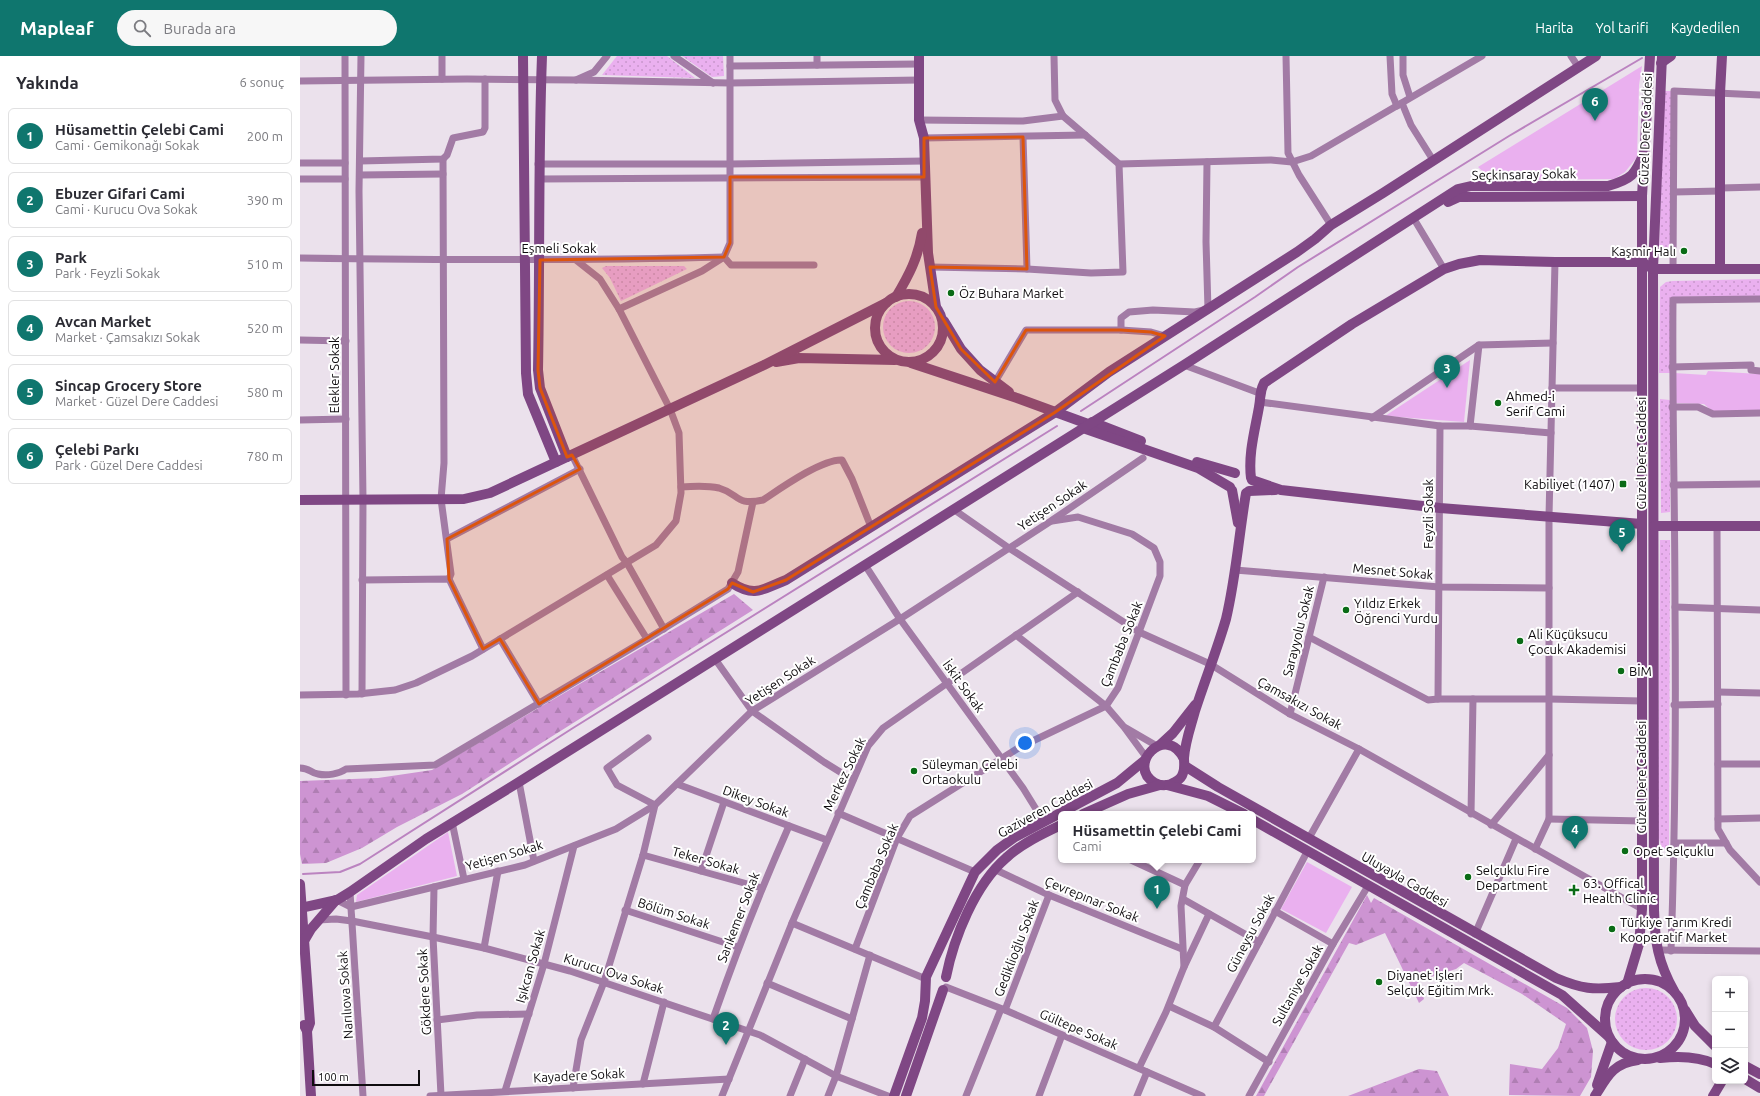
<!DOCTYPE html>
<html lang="tr">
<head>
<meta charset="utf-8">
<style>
	:root { --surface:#fff; --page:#f7f7f7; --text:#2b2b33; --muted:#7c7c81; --line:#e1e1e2; --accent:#0f766e }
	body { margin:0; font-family:Ubuntu,sans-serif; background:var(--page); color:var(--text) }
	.controls { position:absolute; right:12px; bottom:12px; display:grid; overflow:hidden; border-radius:6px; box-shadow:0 2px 6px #0003 }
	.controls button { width:36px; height:36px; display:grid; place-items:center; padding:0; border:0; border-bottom:1px solid var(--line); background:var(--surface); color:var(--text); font:20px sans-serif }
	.scale { position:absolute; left:12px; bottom:10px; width:108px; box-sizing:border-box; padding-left:4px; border:2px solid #0f0c0f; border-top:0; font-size:11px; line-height:14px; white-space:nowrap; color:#0f0c0f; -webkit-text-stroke:3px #fff; paint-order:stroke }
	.you { position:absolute; left:725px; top:687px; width:14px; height:14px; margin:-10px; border:3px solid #fff; border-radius:50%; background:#1a73e8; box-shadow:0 0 0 6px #1a73e833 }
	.badge { display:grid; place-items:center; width:26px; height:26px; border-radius:50%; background:var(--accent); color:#fff; font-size:13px; font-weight:700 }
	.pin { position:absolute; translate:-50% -33px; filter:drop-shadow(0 1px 2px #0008) }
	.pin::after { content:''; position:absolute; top:21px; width:14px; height:12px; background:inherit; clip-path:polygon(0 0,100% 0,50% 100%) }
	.popup { position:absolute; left:758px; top:755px; width:198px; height:52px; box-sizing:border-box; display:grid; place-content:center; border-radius:6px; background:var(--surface); filter:drop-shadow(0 1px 3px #0005); font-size:13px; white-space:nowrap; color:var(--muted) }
	.popup b { font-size:15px; color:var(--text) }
	.popup::after { content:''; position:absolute; left:50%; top:100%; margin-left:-8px; border:8px solid transparent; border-top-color:var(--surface) }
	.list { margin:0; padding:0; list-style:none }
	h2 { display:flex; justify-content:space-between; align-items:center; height:52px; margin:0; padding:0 16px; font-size:17px }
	h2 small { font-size:13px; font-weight:400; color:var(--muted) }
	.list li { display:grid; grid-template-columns:26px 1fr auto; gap:12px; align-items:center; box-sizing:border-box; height:56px; margin:0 8px 8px; padding:0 8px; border:1px solid var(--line); border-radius:6px }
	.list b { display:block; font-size:15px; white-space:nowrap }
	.list p { margin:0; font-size:13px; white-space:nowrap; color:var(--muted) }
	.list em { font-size:13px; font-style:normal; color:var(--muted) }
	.icon { flex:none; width:22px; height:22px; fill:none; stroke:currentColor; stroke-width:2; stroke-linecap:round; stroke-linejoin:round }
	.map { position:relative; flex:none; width:1460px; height:1040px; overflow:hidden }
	header { display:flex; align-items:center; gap:24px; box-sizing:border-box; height:56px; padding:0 20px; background:var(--accent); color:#fff }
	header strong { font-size:19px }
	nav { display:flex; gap:22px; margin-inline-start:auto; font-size:14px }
	.search { width:280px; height:36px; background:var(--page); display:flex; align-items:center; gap:10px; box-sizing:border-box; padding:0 14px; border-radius:22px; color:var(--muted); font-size:15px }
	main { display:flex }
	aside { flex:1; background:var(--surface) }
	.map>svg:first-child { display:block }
	.grass { fill:url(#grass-dots) }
	.forest { fill:url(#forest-firs) }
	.green { fill:#eab0ef }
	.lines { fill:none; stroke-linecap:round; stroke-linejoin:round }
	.stream { stroke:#bb83c0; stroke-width:2 }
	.street { stroke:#a27ba5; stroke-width:7 }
	.secondary { stroke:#7f4784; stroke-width:10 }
	.marked { fill:#dd550c; fill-opacity:0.2; stroke:#dd550c; stroke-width:3; stroke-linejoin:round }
	.poi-dot { fill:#0a6b16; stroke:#fff; stroke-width:1.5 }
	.labels { text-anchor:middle; stroke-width:4; stroke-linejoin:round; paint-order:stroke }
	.street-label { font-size:13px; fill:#0f0c0f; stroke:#fff }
	.poi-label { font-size:13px; fill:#0f0c0f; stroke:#fff; text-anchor:start }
</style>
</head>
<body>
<header>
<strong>Mapleaf</strong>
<div class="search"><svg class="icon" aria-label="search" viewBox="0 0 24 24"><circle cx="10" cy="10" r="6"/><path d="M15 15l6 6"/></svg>Burada ara</div>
<nav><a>Harita</a><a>Yol tarifi</a><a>Kaydedilen</a></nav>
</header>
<main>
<aside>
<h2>Yakında<small>6 sonuç</small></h2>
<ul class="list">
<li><span class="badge">1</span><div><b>Hüsamettin Çelebi Cami</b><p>Cami · Gemikonağı Sokak</p></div><em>200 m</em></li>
<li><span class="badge">2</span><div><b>Ebuzer Gifari Cami</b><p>Cami · Kurucu Ova Sokak</p></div><em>390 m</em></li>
<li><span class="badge">3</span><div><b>Park</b><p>Park · Feyzli Sokak</p></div><em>510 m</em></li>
<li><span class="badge">4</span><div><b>Avcan Market</b><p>Market · Çamsakızı Sokak</p></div><em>520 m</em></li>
<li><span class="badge">5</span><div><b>Sincap Grocery Store</b><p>Market · Güzel Dere Caddesi</p></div><em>580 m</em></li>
<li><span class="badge">6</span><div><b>Çelebi Parkı</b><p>Park · Güzel Dere Caddesi</p></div><em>780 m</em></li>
</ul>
</aside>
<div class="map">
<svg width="1460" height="1040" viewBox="0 0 1460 1040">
	<defs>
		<pattern id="grass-dots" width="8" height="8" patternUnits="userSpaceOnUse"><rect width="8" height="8" fill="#eab0ef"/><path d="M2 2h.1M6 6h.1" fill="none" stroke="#c896cc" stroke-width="1.8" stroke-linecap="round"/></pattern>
		<pattern id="forest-firs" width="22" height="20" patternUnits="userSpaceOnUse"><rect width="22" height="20" fill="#cd94d2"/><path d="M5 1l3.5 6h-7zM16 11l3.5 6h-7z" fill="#af7eb3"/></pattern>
	</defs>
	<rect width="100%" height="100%" fill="#ebe1ec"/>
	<g class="grass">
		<path d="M317 0H367L395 22 302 19Z"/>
		<path d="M382 0H423L424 20 412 21Z"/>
		<path d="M1364 35H1372L1371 196 1359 197Z"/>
		<path d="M306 210H384L387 213 321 245 310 222 302 212Z"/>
		<path d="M1460 223V240L1371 241V317H1359L1360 231 1366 226 1373 225Z"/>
		<circle cx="609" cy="271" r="26"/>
		<path d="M1360 343 1370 344V456L1361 457Z"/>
		<path d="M1360 484H1370L1369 793H1362L1358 779Z"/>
		<circle cx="1346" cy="963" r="31"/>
	</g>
	<g class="forest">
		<path d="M434 538 453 554 243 686 162 738 97 771 62 792 26 807 2 808 0 798V725L78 722 132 714Z"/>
		<path d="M1067 839 1071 847 1074 842 1267 952 1287 972 1293 995 1291 1021 1280 1040 1209 1039 1210 1008 1242 1013 1258 992 1266 968 1222 938 1164 907 1156 913 1118 925 1124 943 1119 947 1085 877 1056 889 1049 887 964 1040H956Z"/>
		<path d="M1119 1013 1137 1015 1149 1040H1048Z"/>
	</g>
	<g class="green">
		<path d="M1342 10 1339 29 1337 101 1325 116 1314 123 1192 124 1178 111Z"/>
		<path d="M1170 304 1164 366 1085 360Z"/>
		<path d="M1408 315 1460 318V355H1412L1404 348 1374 347V317L1406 319Z"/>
		<path d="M148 776 157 820 56 846 57 839Z"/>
		<path d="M1007 806 1052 831 1026 877 981 853Z"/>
	</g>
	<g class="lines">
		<g class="stream">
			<path d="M781 355 955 241 998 211 1209 80 1342 2"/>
			<path d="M3 818 40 816 60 808 273 672 757 370"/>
		</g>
		<g class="street">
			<path d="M45 0 46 639"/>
			<path d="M61 0 59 135 63 443 62 638"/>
			<path d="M142 0V23"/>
			<path d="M374 0 413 27"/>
			<path d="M517 0V9"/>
			<path d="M754 0 755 44 763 60 819 108 971 104 992 106 1011 100 1182 0"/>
			<path d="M986 0 988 97 999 119 1031 169"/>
			<path d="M1090 0 1092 38 1097 50"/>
			<path d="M1103 0V19L1110 41"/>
			<path d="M1271 0 1279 12"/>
			<path d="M430 10 619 8"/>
			<path d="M276 24 430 27 619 24"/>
			<path d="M0 25 167 23 276 24 294 16 307 0"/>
			<path d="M1102 47 1111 69 1133 104"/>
			<path d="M619 64 723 65 763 60"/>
			<path d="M723 81 727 213"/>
			<path d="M624 82 785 79"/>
			<path d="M143 103 144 407 141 443 151 518 149 523"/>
			<path d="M60 105 143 103 147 99 153 82 183 76 185 72V23"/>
			<path d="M0 107H45"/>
			<path d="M238 108H430L624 105"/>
			<path d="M60 119 143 118"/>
			<path d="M0 123H45"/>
			<path d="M239 123 624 121"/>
			<path d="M1420 132 1460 131"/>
			<path d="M1374 136 1420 135"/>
			<path d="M1114 163 1144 213"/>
			<path d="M0 202C141 204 283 205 424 201L431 209H514"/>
			<path d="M630 211 727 213 791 217 823 216 819 108"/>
			<path d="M1373 214 1374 35 1460 39"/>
			<path d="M319 253 402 215 424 201 430 187V0"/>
			<path d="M821 274V262L829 256 853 254 895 256 908 253 906 186 907 106"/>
			<path d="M0 284 46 285"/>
			<path d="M884 309 959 337"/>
			<path d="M1372 311 1451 309V314L1460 315"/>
			<path d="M695 326 726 274H821L851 276 865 280"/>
			<path d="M1252 332H1342"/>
			<path d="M960 346 1140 370H1170L1251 377"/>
			<path d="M1372 351H1398L1413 358 1460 357"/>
			<path d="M1072 362 1179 289 1253 287"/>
			<path d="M0 364 46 363"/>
			<path d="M1170 370 1179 289"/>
			<path d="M272 399 322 501 327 507 364 573"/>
			<path d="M1373 429 1460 428"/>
			<path d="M381 431C393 430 406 429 419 432 440 438 435 450 463 444 481 432 522 403 542 404L552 423 571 471"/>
			<path d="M653 453 709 492 839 576 910 608 990 658 1059 693 1342 853"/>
			<path d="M1417 470 1418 773 1430 794 1460 826"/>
			<path d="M147 483 280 413"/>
			<path d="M565 509 600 563 723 732 744 766"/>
			<path d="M935 514 1139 531 1249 532"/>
			<path d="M307 519 347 583"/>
			<path d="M62 524 149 523 183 593"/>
			<path d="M1375 551 1460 554"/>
			<path d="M716 579 806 650 824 671 846 701"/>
			<path d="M1009 581 1128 644 1138 643H1249L1342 645"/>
			<path d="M200 583 239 648"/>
			<path d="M415 603 452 655 524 706 553 724"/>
			<path d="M1418 636 1460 637"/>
			<path d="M0 639 58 638 95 634 116 627 172 600 356 489 376 465 381 437 379 377 370 353 319 253 300 223 276 204"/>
			<path d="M1138 643 1140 370"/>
			<path d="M1374 649 1418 648"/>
			<path d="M990 658 1024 521"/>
			<path d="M826 672 857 690"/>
			<path d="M1418 708H1460"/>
			<path d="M0 712C10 712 10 717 18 718 27 720 39 718 46 713L135 709 347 583 428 533 438 516 453 446"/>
			<path d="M219 726 234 805"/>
			<path d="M377 728 527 784"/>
			<path d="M538 757 675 816"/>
			<path d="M1171 758 1173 643"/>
			<path d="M1249 763 1342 765"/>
			<path d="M1418 763 1460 762"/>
			<path d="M152 766 164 823"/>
			<path d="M1191 769 1249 699"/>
			<path d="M1009 782 1059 693"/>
			<path d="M1375 787H1426"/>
			<path d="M1235 793 1249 763V460L1255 206"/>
			<path d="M343 799 462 832"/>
			<path d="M831 804 885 829"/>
			<path d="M694 813 749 839 882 893"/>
			<path d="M401 815 424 746"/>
			<path d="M134 831 133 881 141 1039"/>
			<path d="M50 836 63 1040"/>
			<path d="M883 843 959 886"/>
			<path d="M37 844 51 851 225 809 316 773 355 749 452 655 600 563 751 465 843 402"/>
			<path d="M325 854 438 891"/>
			<path d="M975 855 1033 888"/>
			<path d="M18 864 36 863 52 865 133 881 184 892 270 915 460 979 536 1020 588 1040"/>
			<path d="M492 867 626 923"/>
			<path d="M1175 878 1216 783"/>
			<path d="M184 892 198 815"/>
			<path d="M555 893 597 782 610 760 720 691 806 650 818 632 860 520V506L854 492 832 478 778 461 752 465"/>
			<path d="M1357 894 1460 895"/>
			<path d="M1371 895C1375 780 1376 666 1375 552 1375 449 1372 347 1373 244L1460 243"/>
			<path d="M884 911 909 858"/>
			<path d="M467 927 552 963"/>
			<path d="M646 931 705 954 902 1040"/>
			<path d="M869 950 914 971 969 1006"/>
			<path d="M705 954 749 839"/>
			<path d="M413 963C436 897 461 833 489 770"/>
			<path d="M137 964 177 959 229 958"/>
			<path d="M914 971 1007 796"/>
			<path d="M839 1012 866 956 884 911 881 850 885 829 900 804"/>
			<path d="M343 1028 364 946"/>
			<path d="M273 1032 281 984 304 926 343 799 355 749 317 729 307 712 348 682"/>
			<path d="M205 1035 244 908 274 790"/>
			<path d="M130 1040 429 1023"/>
			<path d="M422 1040 492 867 568 690 583 672 778 536"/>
			<path d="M490 1040 505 1003"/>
			<path d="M528 1040 536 1020 570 899"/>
			<path d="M666 1040 701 953"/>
			<path d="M739 1040 762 979"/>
			<path d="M837 1040 847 1016"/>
			<path d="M949 1040 1033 888 1068 830"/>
		</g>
		<g class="secondary">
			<path d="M223 0 226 317 228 338 256 406"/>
			<path d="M242 0C238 105 240 209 238 314L240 332 267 401"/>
			<path d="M619 0V64L624 82 628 197 636 251"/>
			<path d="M1362 0 1353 213 1354 854C1355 887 1358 906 1374 935"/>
			<path d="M1361 7 1371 0"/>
			<path d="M1148 146 1159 141 1342 140"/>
			<path d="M1420 213V37L1422 0"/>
			<circle cx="609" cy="272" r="34"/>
			<path d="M596 241C609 219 618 202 622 177"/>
			<path d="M644 265 661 293 680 314 709 336"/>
			<path d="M476 306 499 302 595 304"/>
			<path d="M611 307 717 342 788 368"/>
			<path d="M792 366 841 385"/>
			<path d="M783 372 898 412 930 431"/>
			<path d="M897 406 935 417"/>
			<path d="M951 422C948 398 955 374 959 351 961 341 959 337 964 327L1052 268 1144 213 1159 208 1180 204 1255 206H1342L1353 213H1460"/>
			<path d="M952 424 981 434 1140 452 1342 468"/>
			<path d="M932 434 938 467"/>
			<path d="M949 435 975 434"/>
			<path d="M0 444 164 443 190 437 464 309 586 247"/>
			<path d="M1354 470H1460"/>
			<path d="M432 527C455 542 463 533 486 524L754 357 809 316 997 196 1015 183 1031 169 1083 137 1296 0"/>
			<path d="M860 689 873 677 895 649"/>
			<path d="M884 703C866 666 825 710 855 727 861 730 869 730 875 726 879 724 882 721 883 717 885 712 884 707 884 702 885 686 891 670 895 655 905 624 917 594 926 563 936 521 939 478 946 437"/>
			<path d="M885 710 918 731 1256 922C1282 933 1293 934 1321 931"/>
			<path d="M867 729 908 740 944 758"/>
			<path d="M783 758 828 738 860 729"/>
			<path d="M953 764 1262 939 1308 980"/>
			<path d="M0 828 10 967 7 975"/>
			<path d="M0 852 37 844 50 836 126 783 219 726 884 309 1158 133 1171 130H1308C1332 123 1335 119 1344 97"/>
			<path d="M4 885 11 873 36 844"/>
			<path d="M646 921C654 881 675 829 706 802 721 788 742 778 761 769"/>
			<circle cx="1345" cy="963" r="40"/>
			<path d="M1327 928 1339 888 1342 853V140L1350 0"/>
			<path d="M1385 954 1395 970 1415 990"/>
			<path d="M4 969 7 975 11 1040"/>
			<path d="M1360 1002C1378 1000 1398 1000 1415 1008"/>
			<path d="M1445 1010 1460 1018"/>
			<path d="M1445 1023 1460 1032"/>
			<path d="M1297 1029 1312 986"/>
			<path d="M594 1040 622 962 625 945 626 921 675 816 697 794 715 781 817 727 845 704"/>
			<path d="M606 1040 643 934"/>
			<path d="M1295 1040C1307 1021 1313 1007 1338 1004"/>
			<path d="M1413 1040 1422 1025"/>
		</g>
	</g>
	<path class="marked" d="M723 81 727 213 630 211 636 251 661 293 695 326 726 274H821L851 276 865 280 754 357 486 524 453 536 432 527 428 533 239 648 200 583 183 593 149 523 147 483 280 413 272 399 267 401 240 332 238 314 240 204 424 201 430 187V121H624V82Z"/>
	<g class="poi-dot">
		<circle cx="1384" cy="195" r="4"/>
		<circle cx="651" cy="237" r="4"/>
		<circle cx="1198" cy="347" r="4"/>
		<rect x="1319" y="424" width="8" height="8" rx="2"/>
		<circle cx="1046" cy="554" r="4"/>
		<circle cx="1220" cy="585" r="4"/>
		<circle cx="1321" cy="615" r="4"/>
		<circle cx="614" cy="715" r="4"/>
		<circle cx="1325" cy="795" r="4"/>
		<circle cx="1168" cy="821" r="4"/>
		<path d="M1272 828h4v4h4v4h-4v4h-4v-4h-4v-4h4z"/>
		<circle cx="1312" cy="873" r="4"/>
		<circle cx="1079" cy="926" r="4"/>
	</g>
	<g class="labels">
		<g class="street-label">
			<text transform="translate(1345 73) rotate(-88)" y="5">Güzel Dere Caddesi</text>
			<text transform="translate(1224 118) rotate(-1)" y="5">Seçkinsaray Sokak</text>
			<text x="259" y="197">Eşmeli Sokak</text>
			<text transform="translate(34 319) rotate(-90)" y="5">Elekler Sokak</text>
			<text transform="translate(1341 397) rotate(-90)" y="5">Güzel Dere Caddesi</text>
			<text transform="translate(752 449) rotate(-34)" y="5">Yetişen Sokak</text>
			<text transform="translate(1128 458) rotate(-90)" y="5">Feyzli Sokak</text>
			<text transform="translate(1093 515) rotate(5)" y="5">Mesnet Sokak</text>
			<text transform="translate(998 575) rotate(-76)" y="5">Sarayyolu Sokak</text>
			<text transform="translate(821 588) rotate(-68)" y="5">Çambaba Sokak</text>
			<text transform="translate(480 624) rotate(-33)" y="5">Yetişen Sokak</text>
			<text transform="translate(664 630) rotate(54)" y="5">İskit Sokak</text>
			<text transform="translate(1000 647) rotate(29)" y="5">Çamsakızı Sokak</text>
			<text transform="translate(544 718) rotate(-64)" y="5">Merkez Sokak</text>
			<text transform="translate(1341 721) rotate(-90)" y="5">Güzel Dere Caddesi</text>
			<text transform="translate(456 745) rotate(20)" y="5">Dikey Sokak</text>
			<text transform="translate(745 752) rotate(-29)" y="5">Gaziveren Caddesi</text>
			<text transform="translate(204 799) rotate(-16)" y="5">Yetişen Sokak</text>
			<text transform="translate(406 804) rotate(16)" y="5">Teker Sokak</text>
			<text transform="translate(576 810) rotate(-67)" y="5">Çambaba Sokak</text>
			<text transform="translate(1105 823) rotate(30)" y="5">Uluyayla Caddesi</text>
			<text transform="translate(792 843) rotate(22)" y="5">Çevrepınar Sokak</text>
			<text transform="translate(374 857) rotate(18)" y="5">Bölüm Sokak</text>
			<text transform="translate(438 861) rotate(-69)" y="5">Sarıkemer Sokak</text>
			<text transform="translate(950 877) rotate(-62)" y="5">Güneysu Sokak</text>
			<text transform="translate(716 892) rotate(-69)" y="5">Gediklioğlu Sokak</text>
			<text transform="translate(230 910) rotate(-74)" y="5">Işıkcan Sokak</text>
			<text transform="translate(314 917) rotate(18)" y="5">Kurucu Ova Sokak</text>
			<text transform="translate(997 929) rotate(-61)" y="5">Sultaniye Sokak</text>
			<text transform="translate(124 936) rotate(-93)" y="5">Gökdere Sokak</text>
			<text transform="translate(45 939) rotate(-94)" y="5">Narılıova Sokak</text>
			<text transform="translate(779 973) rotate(23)" y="5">Gültepe Sokak</text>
			<text transform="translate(279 1019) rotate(-3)" y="5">Kayadere Sokak</text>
		</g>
		<g class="poi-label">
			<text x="1376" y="200" text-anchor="end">Kaşmir Halı</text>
			<text x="659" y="242">Öz Buhara Market</text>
			<text x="1206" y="345">Ahmed-i<tspan x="1206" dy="15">Serif Cami</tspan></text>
			<text x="1315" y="433" text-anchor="end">Kabiliyet (1407)</text>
			<text x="1054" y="552">Yıldız Erkek<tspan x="1054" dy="15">Öğrenci Yurdu</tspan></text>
			<text x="1228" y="583">Ali Küçüksucu<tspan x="1228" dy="15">Çocuk Akademisi</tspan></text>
			<text x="1329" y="620">BİM</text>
			<text x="622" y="713">Süleyman Çelebi<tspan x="622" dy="15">Ortaokulu</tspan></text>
			<text x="1333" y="800">Opet Selçuklu</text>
			<text x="1176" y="819">Selçuklu Fire<tspan x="1176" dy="15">Department</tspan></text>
			<text x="1283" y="832">63. Offical<tspan x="1283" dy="15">Health Clinic</tspan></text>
			<text x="1320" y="871">Türkiye Tarım Kredi<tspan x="1320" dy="15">Kooperatif Market</tspan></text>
			<text x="1087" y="924">Diyanet İşleri<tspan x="1087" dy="15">Selçuk Eğitim Mrk.</tspan></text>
		</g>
	</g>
</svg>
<div class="controls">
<button>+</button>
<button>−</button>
<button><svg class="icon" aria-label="layers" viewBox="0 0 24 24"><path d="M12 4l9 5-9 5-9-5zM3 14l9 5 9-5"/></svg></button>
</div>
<div class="scale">100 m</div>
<div class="you"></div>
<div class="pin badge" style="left:857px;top:853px">1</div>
<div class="popup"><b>Hüsamettin Çelebi Cami</b>Cami</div>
<div class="pin badge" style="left:426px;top:989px">2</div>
<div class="pin badge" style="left:1147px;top:332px">3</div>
<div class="pin badge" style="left:1275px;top:793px">4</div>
<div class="pin badge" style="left:1322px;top:496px">5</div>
<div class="pin badge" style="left:1295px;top:65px">6</div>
</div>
</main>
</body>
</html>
